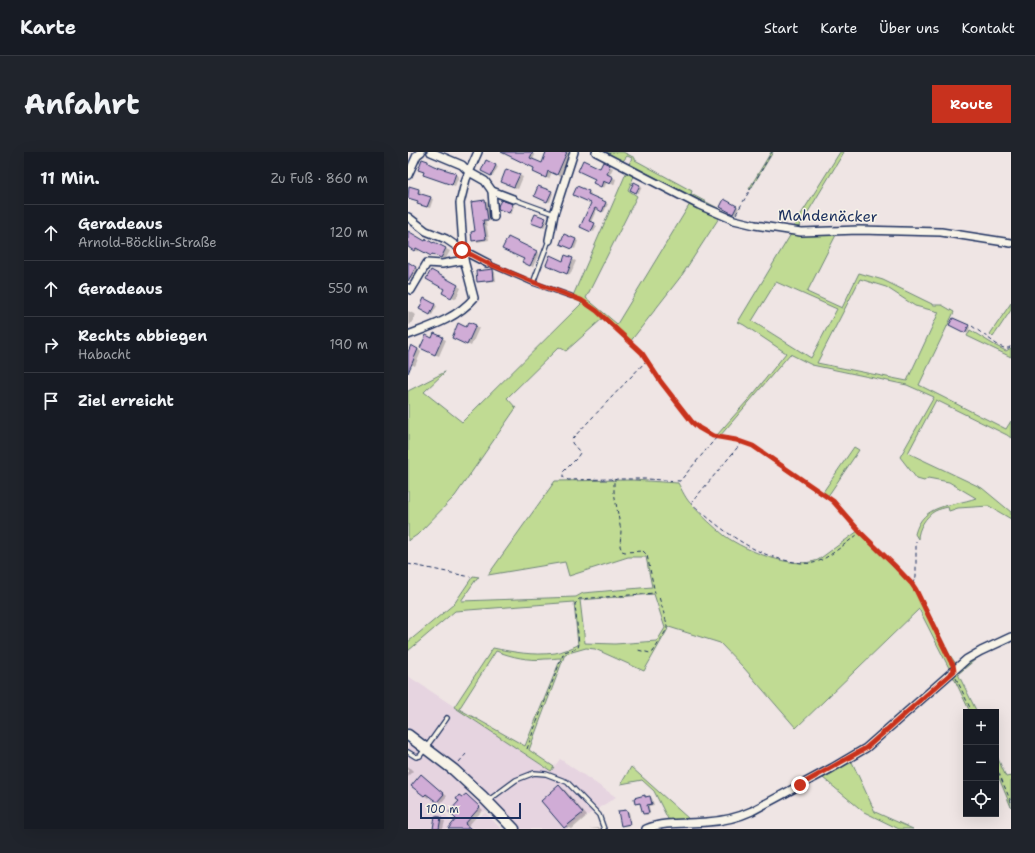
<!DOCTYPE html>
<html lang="de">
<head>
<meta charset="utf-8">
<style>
	:root { --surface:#171b24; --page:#20242c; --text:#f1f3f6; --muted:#9ea1a6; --line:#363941; --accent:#c8321e }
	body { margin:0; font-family:"Shantell Sans",sans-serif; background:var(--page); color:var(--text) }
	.controls { position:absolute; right:12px; bottom:12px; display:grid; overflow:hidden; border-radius:0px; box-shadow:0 4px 16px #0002 }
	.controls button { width:36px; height:36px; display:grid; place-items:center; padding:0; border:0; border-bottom:1px solid var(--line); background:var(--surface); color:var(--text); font:20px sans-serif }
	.scale { position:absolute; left:12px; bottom:10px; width:101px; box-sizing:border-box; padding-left:4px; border:2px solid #1b2f5e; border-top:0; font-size:11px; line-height:14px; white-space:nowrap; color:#1b2f5e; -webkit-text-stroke:3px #f7f3e8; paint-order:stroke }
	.stop { position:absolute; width:12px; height:12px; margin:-9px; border:3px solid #c8321e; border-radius:50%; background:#fff }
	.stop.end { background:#c8321e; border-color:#fff; box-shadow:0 1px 4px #0008 }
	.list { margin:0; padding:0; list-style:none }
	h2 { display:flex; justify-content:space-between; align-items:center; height:52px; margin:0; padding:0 16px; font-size:17px }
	h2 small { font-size:13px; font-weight:400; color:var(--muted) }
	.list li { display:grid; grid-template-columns:26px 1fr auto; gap:12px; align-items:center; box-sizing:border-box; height:56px; padding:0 16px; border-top:1px solid var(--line) }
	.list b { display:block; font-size:15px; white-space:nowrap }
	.list p { margin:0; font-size:13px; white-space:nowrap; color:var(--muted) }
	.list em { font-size:13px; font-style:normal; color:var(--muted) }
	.icon { flex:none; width:22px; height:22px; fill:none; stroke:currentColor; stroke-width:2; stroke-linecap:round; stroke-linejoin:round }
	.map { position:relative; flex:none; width:603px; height:677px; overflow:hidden; border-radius:0px }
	header { display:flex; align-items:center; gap:24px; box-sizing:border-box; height:56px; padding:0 20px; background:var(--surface); border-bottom:1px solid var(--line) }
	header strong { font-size:19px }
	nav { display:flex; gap:22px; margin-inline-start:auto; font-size:14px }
	.intro { display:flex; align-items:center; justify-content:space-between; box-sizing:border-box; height:96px; padding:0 24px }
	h1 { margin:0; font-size:28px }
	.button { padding:10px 18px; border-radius:0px; background:var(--accent); color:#fff; font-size:14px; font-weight:700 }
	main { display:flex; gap:24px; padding:0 24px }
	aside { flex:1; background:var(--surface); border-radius:0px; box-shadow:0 4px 16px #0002 }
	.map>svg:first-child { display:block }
	.built { fill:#e6d4e0; fill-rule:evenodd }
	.green { fill:#c0db93; stroke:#6e8578; fill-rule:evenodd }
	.shadow { fill:#0003 }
	.building { fill:#d0acd6; stroke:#1b2f5e }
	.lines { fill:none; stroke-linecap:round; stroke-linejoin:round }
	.lane-casing { stroke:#1b2f5e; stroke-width:6 }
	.street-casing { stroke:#1b2f5e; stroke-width:10 }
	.secondary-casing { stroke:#1b2f5e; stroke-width:13 }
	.path { stroke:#1b2f5e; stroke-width:1; stroke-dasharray:4 3; stroke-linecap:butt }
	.lane { stroke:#f7f3e8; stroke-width:3.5 }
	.street { stroke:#f7f3e8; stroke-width:7 }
	.secondary { stroke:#f7f3e8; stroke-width:10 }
	.route { stroke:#c8321e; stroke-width:5 }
	.labels { text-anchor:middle; stroke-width:3; stroke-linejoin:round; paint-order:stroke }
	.street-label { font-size:15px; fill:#1b2f5e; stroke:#f7f3e8 }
</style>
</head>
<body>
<header>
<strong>Karte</strong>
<nav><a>Start</a><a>Karte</a><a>Über uns</a><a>Kontakt</a></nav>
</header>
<div class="intro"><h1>Anfahrt</h1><a class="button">Route</a></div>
<main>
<aside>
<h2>11 Min.<small>Zu Fuß · 860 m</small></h2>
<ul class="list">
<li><svg class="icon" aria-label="ahead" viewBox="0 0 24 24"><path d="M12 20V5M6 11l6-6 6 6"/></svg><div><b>Geradeaus</b><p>Arnold-Böcklin-Straße</p></div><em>120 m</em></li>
<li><svg class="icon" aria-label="ahead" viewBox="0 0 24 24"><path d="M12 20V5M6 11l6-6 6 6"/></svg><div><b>Geradeaus</b></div><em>550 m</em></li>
<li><svg class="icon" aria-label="right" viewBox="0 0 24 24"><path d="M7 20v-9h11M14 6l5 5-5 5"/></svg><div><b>Rechts abbiegen</b><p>Habacht</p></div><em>190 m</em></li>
<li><svg class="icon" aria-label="arrive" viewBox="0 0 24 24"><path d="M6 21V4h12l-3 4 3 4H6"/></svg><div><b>Ziel erreicht</b></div></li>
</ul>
</aside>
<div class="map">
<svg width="603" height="677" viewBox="0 0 603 677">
	<rect width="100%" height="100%" fill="#efe5e4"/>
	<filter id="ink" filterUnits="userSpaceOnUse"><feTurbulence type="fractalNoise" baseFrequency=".025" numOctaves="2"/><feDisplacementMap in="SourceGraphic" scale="8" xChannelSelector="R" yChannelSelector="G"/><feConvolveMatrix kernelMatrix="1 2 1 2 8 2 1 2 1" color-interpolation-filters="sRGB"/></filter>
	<g filter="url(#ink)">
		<path class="built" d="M0 524 143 619 152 607 208 645 158 677H111L83 649 77 660 93 677H0ZM37 661 76 660 77 661 64 669 53 661 43 670Z"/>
		<g class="green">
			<path d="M197 0H215L227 6V8L284 39 283 42 325 64 321 63 221 12 224 6 219 4 215 9Z"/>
			<path d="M363 0H365L342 38 341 37Z"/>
			<path d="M432 0H436L391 75H385Z"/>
			<path d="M219 19 226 22V24L220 38 229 44 178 146 209 172 282 52 311 66 274 123 222 190 195 166 158 199 151 195 99 246 108 256 47 344 9 383 0 389V239L37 220 16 240 54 270 174 151 164 146Z"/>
			<path d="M429 81 399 140 434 156 451 121 475 128 526 153H534L546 160 511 233 598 277 603 269V286L599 283 528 248 500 301 574 336 603 360V367L581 354 550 356 541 359 540 355C536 356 531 357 527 359 518 364 510 377 510 387L507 382C515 351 543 355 568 346L541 330 520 326 516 329 509 327 492 305 526 245 499 233 404 213 382 202 312 284 309 283 347 240 378 201 336 173 330 170 383 82ZM452 127 478 135 507 154 531 160 499 229 409 211ZM368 130 429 157 403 206 344 169Z"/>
			<path d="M603 151V158L585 185 582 182Z"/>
			<path d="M562 178 588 194 598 199 603 196V205L559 184Z"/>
			<path d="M446 295 451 298 420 344 415 340Z"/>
			<path d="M224 328 270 331C274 338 278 348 285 354 294 364 306 375 317 384 338 399 385 418 410 408L450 379 507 436 541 502 548 512 541 516 511 457 388 576 336 516 312 491 261 475 236 519 187 497 178 496 157 502 121 598 146 615 143 619 46 555 85 496C105 500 125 504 147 501 154 500 163 496 170 493L166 450 47 459 0 499V490L46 452 65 424 71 425 69 426 53 449 168 445 175 441 244 435 238 405H220L161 424 157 410 80 423 147 329ZM246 442 257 476 249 489 207 492 177 491 172 448ZM88 499C104 505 121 509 137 507 143 507 148 506 153 506L117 594 51 557Z"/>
			<path d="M603 488V490L574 502 550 522 569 560H562L544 522C551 518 556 512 562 508 575 499 589 494 603 488Z"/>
			<path d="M588 602 598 625 603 624V655L588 619Z"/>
			<path d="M444 610 467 660 505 677H491L456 660 415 626Z"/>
			<path d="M223 615 281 667 261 669 246 639 234 628 213 632Z"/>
		</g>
		<g class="shadow">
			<path d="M94 0H121L127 3 125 8 135 12 139 0 162 1 153 24 144 20 141 27 129 22 127 16Z"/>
			<path d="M79 9 90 15 85 24 74 19Z"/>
			<path d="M20 10 23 13 51 24 47 34 19 24 17 21 11 18Z"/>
			<path d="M195 11 205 16 201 24 208 27 206 33 199 30 196 36 190 33 188 27Z"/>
			<path d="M111 23 115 25 110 37 98 32Z"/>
			<path d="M227 31 234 35 231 41 224 38Z"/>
			<path d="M2 35 10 38 13 39 12 42 25 47 22 56 12 53 11 49 0 45Z"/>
			<path d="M169 35 183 41 182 44 200 52 196 60 189 57 183 70 189 74 186 80 175 75 184 51Z"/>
			<path d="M143 40 145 41 142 50 129 45Z"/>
			<path d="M77 49 80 51 82 69 78 70 81 88 69 90 65 88Z"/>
			<path d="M316 49 331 56 327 62 313 55Z"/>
			<path d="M104 53 106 54 103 62 94 58Z"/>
			<path d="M137 67 139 69 136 76 127 72Z"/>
			<path d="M0 80 17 90 26 93 27 91 42 99 37 108 28 103 27 105 12 97 10 100 0 94Z"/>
			<path d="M156 83 170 89 167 97 156 92Z"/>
			<path d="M100 87 131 101 125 115 116 110 117 107Z"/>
			<path d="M158 105 168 109 162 123 142 115 156 110Z"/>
			<path d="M0 112 10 117 4 127 0 125Z"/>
			<path d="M85 118 87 120 88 129 72 130 70 129Z"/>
			<path d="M23 119 53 136 48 147 35 140 37 137Z"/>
			<path d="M17 148 29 154 24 163 12 157Z"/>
			<path d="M0 159 8 163 2 173 0 172Z"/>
			<path d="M61 171 71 176 63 194 49 187 59 176Z"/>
			<path d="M545 174H560L562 175 560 181Z"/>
			<path d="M26 182 38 188 31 204 17 198Z"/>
			<path d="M10 197 13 200 7 214 0 211V198Z"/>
			<path d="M0 614 5 619 0 624Z"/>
			<path d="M14 623 39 644 33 651 22 643 20 646 17 644 5 634Z"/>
			<path d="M151 634 156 637 179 664 164 677 157 675 134 649Z"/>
			<path d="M58 643 75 658 60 674 63 677H41L50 667 55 646Z"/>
			<path d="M236 644 244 646 246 653 241 654 242 662 238 663 236 662 233 652H228Z"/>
			<path d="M219 659 221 660 224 673 216 674 214 673Z"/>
			<path d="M28 666 37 669 35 677H26Z"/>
			<path d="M191 676 194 677H181Z"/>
		</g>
		<g class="building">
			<path d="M93 0H125L122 6 134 11 138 0H159L149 23 140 19 138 26 125 20 126 16Z"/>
			<path d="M14 7 20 9V11L26 14 48 21 44 33 15 23 16 20 10 18Z"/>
			<path d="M78 8 88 13 83 24 73 19Z"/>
			<path d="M175 8 192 16 195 10 202 13 199 22 205 25 202 32 195 29 193 35 185 31 187 27 170 19Z"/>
			<path d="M98 17 112 22 106 35 93 30Z"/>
			<path d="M226 30 232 33 228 41 222 38Z"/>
			<path d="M1 34 11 37 10 41 23 45 19 55 9 52 10 49 0 46Z"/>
			<path d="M130 34 144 39 139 50 126 44Z"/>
			<path d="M169 34 181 39 180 42 198 50 194 60 187 56 181 69 187 71 183 80 172 75 183 51 165 43Z"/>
			<path d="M316 47 329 54 325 62 312 55Z"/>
			<path d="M77 48 80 68H75L78 87 64 89 63 80 67 79 63 50Z"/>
			<path d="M93 48 105 52 101 61 90 57V54Z"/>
			<path d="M127 62 138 66 134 75 123 71Z"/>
			<path d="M0 79 17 89 18 87 25 91 26 90 38 96 33 106 24 102 23 104 8 96 6 99 0 95Z"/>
			<path d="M156 82 168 87 164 97 152 92Z"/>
			<path d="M100 85 129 99 122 114 114 110 116 107 94 97Z"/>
			<path d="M142 103 155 109 157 103 165 106 159 122 138 113Z"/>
			<path d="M0 110 8 115 0 129Z"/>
			<path d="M85 117 86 128 69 130 68 119Z"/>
			<path d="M23 118 50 133 43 146 34 141 36 137 18 127Z"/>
			<path d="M16 146 27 152 22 163 11 157Z"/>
			<path d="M545 166 561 173 557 181 541 173Z"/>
			<path d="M61 170 68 173 59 193 44 186 50 171 58 175Z"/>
			<path d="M26 181 35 185 27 203 12 196 18 183 24 186Z"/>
			<path d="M3 193 10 197 0 221V200Z"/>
			<path d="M13 622 36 642 29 650 18 642 16 644 3 634Z"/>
			<path d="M151 633 175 661 156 676 133 649Z"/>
			<path d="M58 642 72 655 57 672 63 677H40L48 667 41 660 51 649 48 647 51 643 54 645Z"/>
			<path d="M237 643V645L242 644 244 652 239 653 241 661 235 662 232 651 227 652 226 646Z"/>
			<path d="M219 658 222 672 213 674 210 659Z"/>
			<path d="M27 664 33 665 31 677H25Z"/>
		</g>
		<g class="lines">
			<g class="lane-casing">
				<g id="lane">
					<path d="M105 47 146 62"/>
					<path d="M79 111 125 131 163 144"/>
					<path d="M125 131 141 88"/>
					<path d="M0 600 8 605 12 604 39 566"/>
					<path d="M81 648 108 628 126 621 138 622 159 630 191 663 196 677"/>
				</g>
			</g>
			<g class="street-casing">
				<g id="street">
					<path d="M23 0 54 13 61 20 77 29 84 39 105 47"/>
					<path d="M188 0 291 53 326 68 347 73 393 80 451 78 533 80 603 91"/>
					<path d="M0 23 9 3 13 0"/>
					<path d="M84 39 86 65"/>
					<path d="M0 65 18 79 38 87 54 98 79 111"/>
					<path d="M141 88 146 62 166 0"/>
					<path d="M0 136 3 138 19 111 34 112 56 108"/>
					<path d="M0 183C24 174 49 166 66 146L56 108 52 51 58 27 70 0"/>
					<path d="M238 677C257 669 279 672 299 670 315 669 329 666 344 659L424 616 458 596 559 507 573 499 603 485"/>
				</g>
			</g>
			<g class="secondary-casing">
				<path id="secondary" d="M0 583 46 618 75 645 106 677"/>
			</g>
			<g class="path">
				<path d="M328 62 364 0"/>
				<path d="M169 146 189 159 234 201 253 230 284 270 291 276 305 284 328 288 345 294 425 349 452 380 504 432 513 447 520 464 544 512"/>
				<path d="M564 174 591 194 596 196H601L603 193"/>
				<path d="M239 208 164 287V291L171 299 172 301 168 307 155 320V325L160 328 203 327 206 329V340L213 379 212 394 214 399 217 400 235 399 239 403 247 441"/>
				<path d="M334 290 284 350V352C314 378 347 405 387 410 393 411 400 412 405 411 418 409 441 388 452 381"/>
				<path d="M206 328 209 327H239L272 329 308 286"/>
				<path d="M0 412 63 425"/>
				<path d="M504 431 507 429 508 424V389"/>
				<path d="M548 526 564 560"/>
				<path d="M119 597 125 580 156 500 170 496 171 492 167 452 171 447 247 441 251 445 259 472V477L245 500 242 501 230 498"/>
				<path d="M51 610 58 602"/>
				<path d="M588 614 603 650"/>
			</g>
			<use href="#lane" class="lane"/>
			<use href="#street" class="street"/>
			<use href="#secondary" class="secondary"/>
		</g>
	</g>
	<g class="lines" filter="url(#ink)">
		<path class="route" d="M54 98 79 111 125 130 173 148 189 159 234 201 253 230 284 270 291 276 305 284 328 288 345 294 425 349 452 380 486 413 504 432 508 438 542 508 545 513 546 519 458 596 392 633"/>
	</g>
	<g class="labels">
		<g class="street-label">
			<text transform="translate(420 64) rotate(1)" y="5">Mahdenäcker</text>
		</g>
	</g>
</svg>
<div class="controls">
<button>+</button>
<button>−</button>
<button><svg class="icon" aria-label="locate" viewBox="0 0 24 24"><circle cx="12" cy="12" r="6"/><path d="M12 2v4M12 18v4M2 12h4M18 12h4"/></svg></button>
</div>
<div class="scale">100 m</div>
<div class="stop" style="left:54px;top:98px"></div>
<div class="stop end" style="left:392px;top:633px"></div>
</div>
</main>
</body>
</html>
